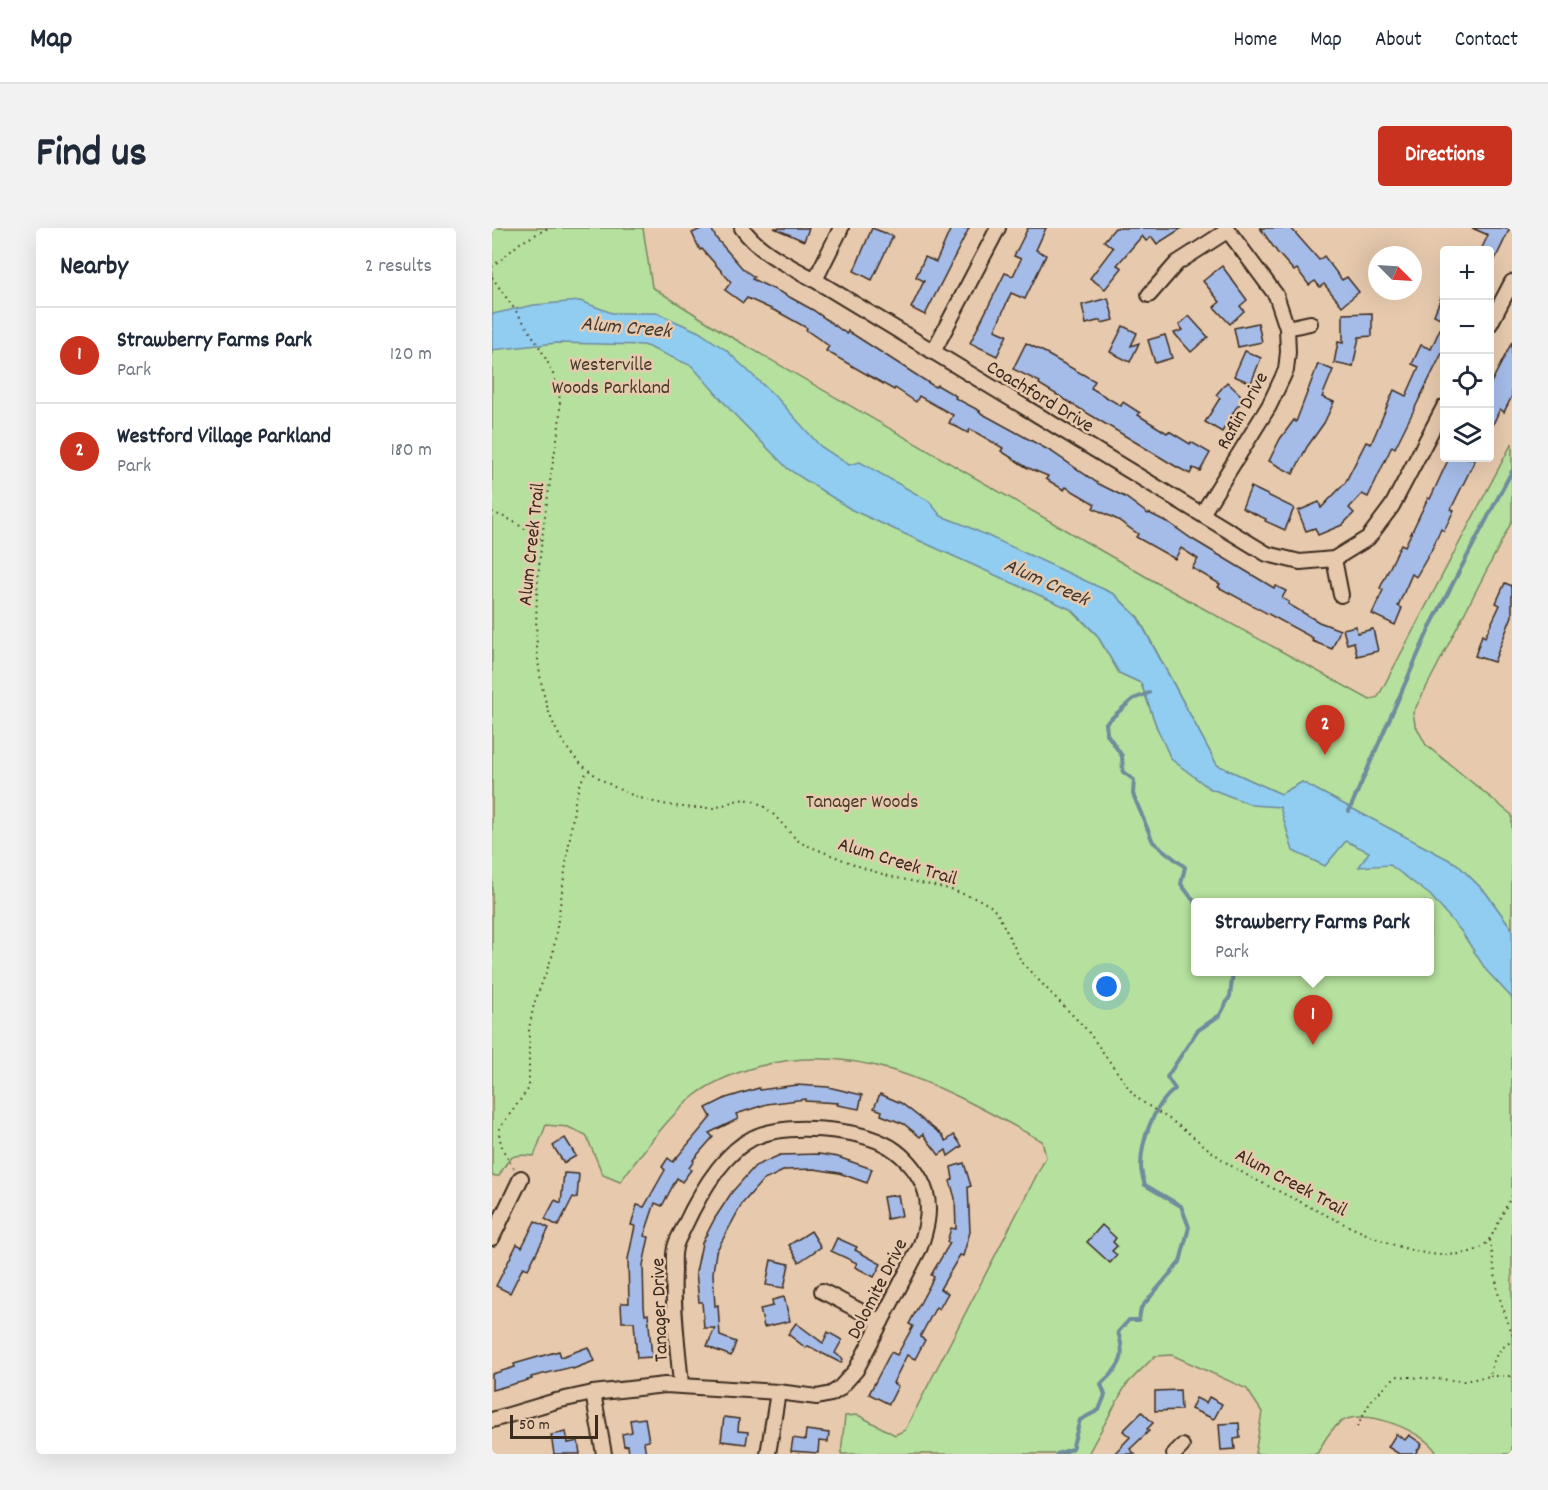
<!DOCTYPE html>
<html lang="en">
<head>
<meta charset="utf-8">
<style>
	:root { --surface:#fff; --page:#f2f2f3; --text:#1f2937; --muted:#747a83; --line:#e0e1e3; --accent:#c8321e }
	body { margin:0; font-family:Dekko,sans-serif; background:var(--page); color:var(--text) }
	.controls { position:absolute; right:18px; top:18px; display:grid; overflow:hidden; border-radius:6px; box-shadow:0 6px 24px #0002 }
	.controls button { width:54px; height:54px; display:grid; place-items:center; padding:0; border:0; border-bottom:2px solid var(--line); background:var(--surface); color:var(--text); font:30px sans-serif }
	.compass { position:absolute; left:876px; top:18px; width:54px; height:54px; border-radius:50%; background:var(--surface); box-shadow:0 6px 24px #0002; rotate:114deg }
	.scale { position:absolute; left:18px; bottom:15px; width:88px; box-sizing:border-box; padding-left:6px; border:3px solid #3b2a1e; border-top:0; font-size:16px; line-height:21px; white-space:nowrap; color:#3b2a1e; -webkit-text-stroke:4px #e7caae; paint-order:stroke }
	.you { position:absolute; left:615px; top:759px; width:21px; height:21px; margin:-15px; border:4px solid #fff; border-radius:50%; background:#1a73e8; box-shadow:0 0 0 9px #1a73e833 }
	.badge { display:grid; place-items:center; width:39px; height:39px; border-radius:50%; background:var(--accent); color:#fff; font-size:20px; font-weight:700 }
	.pin { position:absolute; translate:-50% -50px; filter:drop-shadow(0 2px 3px #0008) }
	.pin::after { content:''; position:absolute; top:32px; width:21px; height:18px; background:inherit; clip-path:polygon(0 0,100% 0,50% 100%) }
	.popup { position:absolute; left:699px; top:670px; width:243px; height:78px; box-sizing:border-box; display:grid; place-content:center; border-radius:6px; background:var(--surface); filter:drop-shadow(0 2px 4px #0005); font-size:20px; white-space:nowrap; color:var(--muted) }
	.popup b { font-size:22px; color:var(--text) }
	.popup::after { content:''; position:absolute; left:50%; top:100%; margin-left:-12px; border:12px solid transparent; border-top-color:var(--surface) }
	.list { margin:0; padding:0; list-style:none }
	h2 { display:flex; justify-content:space-between; align-items:center; height:78px; margin:0; padding:0 24px; font-size:26px }
	h2 small { font-size:20px; font-weight:400; color:var(--muted) }
	.list li { display:grid; grid-template-columns:39px 1fr auto; gap:18px; align-items:center; box-sizing:border-box; height:96px; padding:0 24px; border-top:2px solid var(--line) }
	.list b { display:block; font-size:22px; white-space:nowrap }
	.list p { margin:0; font-size:20px; white-space:nowrap; color:var(--muted) }
	.list em { font-size:20px; font-style:normal; color:var(--muted) }
	.icon { flex:none; width:33px; height:33px; fill:none; stroke:currentColor; stroke-width:2; stroke-linecap:round; stroke-linejoin:round }
	.map { position:relative; flex:none; width:1020px; height:1226px; overflow:hidden; border-radius:6px }
	header { display:flex; align-items:center; gap:36px; box-sizing:border-box; height:84px; padding:0 30px; background:var(--surface); border-bottom:2px solid var(--line) }
	header strong { font-size:28px }
	nav { display:flex; gap:33px; margin-inline-start:auto; font-size:21px }
	.intro { display:flex; align-items:center; justify-content:space-between; box-sizing:border-box; height:144px; padding:0 36px }
	h1 { margin:0; font-size:42px }
	.button { padding:15px 27px; border-radius:6px; background:var(--accent); color:#fff; font-size:21px; font-weight:700 }
	main { display:flex; gap:36px; padding:0 36px }
	aside { flex:1; background:var(--surface); border-radius:6px; box-shadow:0 6px 24px #0002 }
	.map>svg:first-child { display:block }
	.green { fill:#b5e09d; stroke:#78855e; stroke-width:1.5; fill-rule:evenodd }
	.water { fill:#90cdf0; stroke:#6e8c9c; stroke-width:1.5 }
	.lines { fill:none; stroke-linecap:round; stroke-linejoin:round }
	.stream { stroke:#6e8c9c; stroke-width:4 }
	.building { fill:#a5bce9; stroke:#3b2a1e; stroke-width:1.5 }
	.minor-casing { stroke:#3b2a1e; stroke-width:18 }
	.path { stroke:#3b2a1e; stroke-width:2; stroke-dasharray:1.5 4.5; stroke-linecap:butt }
	.minor { stroke:#e7caae; stroke-width:14 }
	.labels { text-anchor:middle; stroke-width:5; stroke-linejoin:round; paint-order:stroke }
	.park-label { font-size:20px; fill:#473c2b; stroke:#e7caae }
	.street-label { font-size:20px; fill:#3b2a1e; stroke:#e7caae }
	.water-label { font-size:21px; font-style:italic; fill:#443a33; stroke:#e7caae }
</style>
</head>
<body>
<header>
<strong>Map</strong>
<nav><a>Home</a><a>Map</a><a>About</a><a>Contact</a></nav>
</header>
<div class="intro"><h1>Find us</h1><a class="button">Directions</a></div>
<main>
<aside>
<h2>Nearby<small>2 results</small></h2>
<ul class="list">
<li><span class="badge">1</span><div><b>Strawberry Farms Park</b><p>Park</p></div><em>120 m</em></li>
<li><span class="badge">2</span><div><b>Westford Village Parkland</b><p>Park</p></div><em>180 m</em></li>
</ul>
</aside>
<div class="map">
<svg width="1020" height="1226" viewBox="0 0 1020 1226">
	<rect width="100%" height="100%" fill="#e7caae"/>
	<filter id="ink" filterUnits="userSpaceOnUse"><feTurbulence type="fractalNoise" baseFrequency=".0167" numOctaves="2"/><feDisplacementMap in="SourceGraphic" scale="12" xChannelSelector="R" yChannelSelector="G"/><feConvolveMatrix kernelMatrix="1 2 1 2 8 2 1 2 1" color-interpolation-filters="sRGB"/></filter>
	<g filter="url(#ink)">
		<path class="green" d="M0 0H151L160 59 234 106 665 355 878 472 886 469 1020 215V293L921 485 923 496 934 517 1020 587V701L994 665 965 636 810 554 789 566 725 537 646 389 624 368 580 383 605 407 627 445 649 455 665 500 757 558 962 666 1020 753V1226H945C935 1204 877 1182 855 1191 840 1197 832 1213 825 1226H763L770 1184 755 1161 680 1127 663 1128 634 1157 596 1226H349L353 1188 366 1187 403 1207 413 1202 554 929 550 913C459 864 371 809 264 839 243 845 220 854 202 868 173 892 151 924 128 954L111 947 94 907 76 899 54 897 42 928C19 925 18 928 7 948H0ZM704 674H938V744H704Z"/>
		<path class="water" d="M88 73 120 85H165L207 104 234 122 287 172 328 218 357 237 368 234 437 273 449 288 470 296 622 366 646 390 725 537 789 566 810 554 965 636 994 665 1020 701V770L994 742 969 703 938 667 898 637 867 639 877 624 854 613 833 638 801 623 788 579 760 577 717 560 679 531 665 500 649 455 627 445 605 407 580 382 360 282 296 241 242 186 200 138 152 117 65 115 0 122V86L42 77Z"/>
		<g class="lines">
			<g class="stream">
				<path d="M657 465 641 471 614 495 615 506 630 528 631 544 642 552 641 566 661 614 693 639 689 656 704 676"/>
				<path d="M857 583 938 399 1020 243"/>
				<path d="M565 1226 580 1221 588 1192 607 1182 613 1167 609 1156C628 1137 635 1132 626 1104L637 1092H647L649 1080 688 1034 697 999 689 978 653 957C651 951 649 944 649 938 649 912 662 877 683 861L675 849 705 803 728 787 738 768 741 744"/>
			</g>
		</g>
		<g class="building">
			<path d="M211 0H219L224 10 251 41 262 49 260 51 292 66 321 82 355 106 356 103 443 159 445 157 464 168 463 170 488 183 487 184 560 224 607 256 633 269 656 286 657 285 677 295 700 311 782 360 784 358 794 363 790 370 797 374 796 376 827 394 848 402 840 421 820 413 821 410 726 359 728 356 700 340 706 331 689 320 683 331 644 309 646 306 626 292 601 280 603 276 574 259 572 262 554 251 556 248 534 239 509 223 511 220 478 201 476 205 457 195 461 187 427 168 424 174 403 160 402 162 334 123 337 118 314 102 315 100 288 85 255 70 251 75 233 62 239 54 210 21 208 22 200 5Z"/>
			<path d="M282 0H317L312 13Z"/>
			<path d="M380 0 401 8 380 52 362 43Z"/>
			<path d="M459 0H477L433 87 419 80 432 53 424 49 433 29 444 34Z"/>
			<path d="M536 0H554L544 22 554 27 533 71 519 65 503 102 515 107 505 128 478 115 513 45 521 48 529 31 522 28Z"/>
			<path d="M623 0H690L665 16 660 9 654 13 650 8 625 37 630 40 613 61 598 50 621 20 612 13Z"/>
			<path d="M768 0H799L827 32 832 28 850 52 855 49 867 64 850 78 832 56 828 59 823 53 817 57 805 41 802 43 785 24Z"/>
			<path d="M980 0H1018L998 42V22H989L996 7Z"/>
			<path d="M730 38 755 72 748 78 752 83 738 96 722 79 728 74 711 53Z"/>
			<path d="M952 62V121L903 220 900 218 876 269 870 266 857 280 862 285 850 297 826 307 823 300 814 303 806 283 827 274 829 280 853 255 874 214 879 216 902 162 914 168 927 139 920 136 929 117 939 121 952 92 942 87Z"/>
			<path d="M616 70 622 92 609 95V92L594 96 590 77Z"/>
			<path d="M880 85V108L867 109 861 139 842 135 846 114 851 115V86Z"/>
			<path d="M697 88 716 109 699 124 682 105 691 102 687 97Z"/>
			<path d="M766 95 770 114 746 119 742 100Z"/>
			<path d="M631 98 645 105 639 118 647 115 638 134 618 124Z"/>
			<path d="M673 107 680 130 663 135 656 112Z"/>
			<path d="M1020 114V168L1012 184 1008 181 998 203V157Z"/>
			<path d="M534 115 556 126V127L603 153 599 160 629 178 631 174 648 185 646 187 675 205 677 203 698 216 699 214 718 225 708 243 701 240 698 246 683 238 547 156 548 154 521 141Z"/>
			<path d="M753 123 769 130 759 155 742 148Z"/>
			<path d="M826 136 841 142 830 169 842 174 832 195 815 219 801 246 777 233 788 211 802 192 804 194Z"/>
			<path d="M735 154 753 171 744 180 730 204 713 194 728 170 724 167Z"/>
			<path d="M957 230H984L959 281 962 282 952 303 949 301 939 323 924 349 920 346 906 378 910 380 903 397 880 386 891 362 888 360 909 316 913 318 936 270 938 271Z"/>
			<path d="M759 259 802 280 793 302 773 293 774 291 750 280Z"/>
			<path d="M1013 355 1020 358V388L1002 434 983 428 990 407 993 409 1008 377 1004 375Z"/>
			<path d="M864 398 865 405 881 401 886 423 865 428 862 414 855 416 851 401Z"/>
			<path d="M304 857 336 859 370 867 367 881 345 877 346 875 313 873V871L275 876 244 886 246 891 217 905 221 909 201 932 202 933 197 940 199 942 190 954 185 950 170 978 163 975 152 1008 157 1009 151 1037 152 1078 153 1087 156 1086 160 1129 145 1130 142 1094H130L129 1075H137L136 1031 143 998 139 997 145 977 152 979 173 942 170 939 176 930 181 934 219 889 214 880 234 870 267 860 268 862Z"/>
			<path d="M388 866 409 875 450 907 454 913 462 907 470 918 456 928 454 922 447 927 431 906 428 909 412 896 389 887 390 883 382 880Z"/>
			<path d="M73 910 84 928 72 935 61 918Z"/>
			<path d="M327 926 346 929 380 941 375 955 347 945 322 941 293 942 270 953 250 976 224 1024 221 1045 223 1078 226 1077 228 1108 244 1114 239 1128 221 1121 215 1118 223 1100H212L210 1074H207L204 1044 210 1015 223 990 240 964 263 938 288 927Z"/>
			<path d="M472 935 479 958 476 959 478 1004 471 1028 468 1027 448 1061 456 1065 447 1081 444 1079 428 1109 433 1112 423 1131 415 1127 401 1155 406 1158 397 1176 377 1166 399 1124 405 1127 421 1098 417 1096 442 1049 439 1047 458 1015 455 1014 459 1000 464 1001 463 970 458 953 461 951 459 939Z"/>
			<path d="M72 945 87 946 85 970 81 969 66 998 53 991 63 972 69 975Z"/>
			<path d="M406 967 410 988 395 991 391 969Z"/>
			<path d="M43 993 57 1000 36 1041 31 1039 18 1065 4 1058 25 1016 30 1019Z"/>
			<path d="M610 997 624 1010 621 1014 625 1018 620 1023 625 1027 618 1035 595 1014Z"/>
			<path d="M319 1003 329 1019 307 1034 297 1017Z"/>
			<path d="M345 1010 365 1019 363 1022 389 1036 382 1049 363 1039 365 1035 339 1023Z"/>
			<path d="M279 1032 297 1036 292 1060 274 1057Z"/>
			<path d="M292 1069 298 1093 272 1099 268 1081 281 1078 280 1072Z"/>
			<path d="M304 1095 331 1115 336 1104 350 1112 343 1125 351 1131 349 1135 316 1118 314 1120 296 1106Z"/>
			<path d="M96 1119 102 1133 81 1141 80 1139 39 1149 40 1151 0 1162V1146L23 1139 22 1136 67 1123 69 1129Z"/>
			<path d="M688 1162 689 1182 663 1183V1163Z"/>
			<path d="M717 1169 730 1176 722 1191 699 1181 704 1170 714 1175Z"/>
			<path d="M650 1184 661 1195 655 1201 657 1203 638 1221 643 1226H622L638 1209 631 1203Z"/>
			<path d="M232 1189 247 1191 246 1203 256 1204 254 1216 229 1213Z"/>
			<path d="M153 1190 157 1213 152 1214 154 1226H137L136 1217 132 1218 130 1206 140 1204 138 1192Z"/>
			<path d="M747 1195 748 1210 742 1211 743 1221 729 1222 727 1196Z"/>
			<path d="M314 1202 337 1205 336 1214 327 1213 326 1225 299 1223 301 1210 313 1212Z"/>
			<path d="M74 1204 76 1215 86 1213 88 1226H62L59 1207Z"/>
			<path d="M904 1206 913 1212 917 1207 930 1216 923 1226H907L896 1219Z"/>
		</g>
		<g class="lines">
			<g class="minor-casing">
				<g id="minor">
					<path d="M250 0C268 25 296 37 323 52L775 326 808 334 842 331 876 310 900 278 952 179"/>
					<path d="M323 52 349 0"/>
					<path d="M657 67 685 35 735 3"/>
					<path d="M998 96 1020 54"/>
					<path d="M795 100 818 95"/>
					<path d="M441 124 506 0"/>
					<path d="M710 286 777 178 794 142 796 124 795 100 784 67 734 0"/>
					<path d="M842 331 849 367"/>
					<path d="M0 1010 29 950"/>
					<path d="M330 1063 389 1094"/>
					<path d="M101 1165 112 1226"/>
					<path d="M0 1192 64 1173 101 1165 173 1157 286 1164 325 1169 339 1166 347 1161 364 1142 428 1019C434 1002 439 983 434 965 429 947 414 929 398 919 366 900 294 894 261 910 229 926 206 969 192 999 189 1006 184 1013 183 1020 181 1027 182 1036 182 1043 180 1081 186 1119 189 1157"/>
					<path d="M276 1226 286 1164"/>
					<path d="M682 1226 690 1218"/>
				</g>
			</g>
			<g class="path">
				<path d="M0 39 28 15 56 0"/>
				<path d="M0 49C22 82 60 128 67 166 71 192 62 222 59 247 47 330 20 481 95 541 130 569 173 581 218 580 231 580 244 569 257 572 280 577 292 602 309 615L374 641 400 649 457 661 488 672 500 679 507 688 530 735 595 802 641 866C654 878 669 885 683 895 706 911 727 932 753 946 771 956 791 965 810 975 846 993 891 1017 932 1025 948 1028 976 1028 990 1019 1001 1012 1011 982 1020 968"/>
				<path d="M0 284 19 292 50 312"/>
				<path d="M22 940C13 928 7 916 7 901L37 860V801L42 776 61 726 83 574 88 555 96 542"/>
				<path d="M998 1012 1006 1065 1020 1106"/>
				<path d="M998 1148H1020"/>
				<path d="M865 1199 880 1171 904 1148 972 1153 998 1148C1001 1131 1005 1122 1020 1113"/>
			</g>
			<use href="#minor" class="minor"/>
		</g>
	</g>
	<g class="labels">
		<g class="park-label">
			<text x="119" y="142">Westerville<tspan x="119" dy="23">Woods Parkland</tspan></text>
			<text x="370" y="579">Tanager Woods</text>
		</g>
		<g class="street-label">
			<text transform="translate(549 167) rotate(31)" y="7">Coachford Drive</text>
			<text transform="translate(749 182) rotate(-61)" y="7">Raflin Drive</text>
			<text transform="translate(38 316) rotate(-84)" y="7">Alum Creek Trail</text>
			<text transform="translate(406 632) rotate(17)" y="7">Alum Creek Trail</text>
			<text transform="translate(800 953) rotate(28)" y="7">Alum Creek Trail</text>
			<text transform="translate(384 1060) rotate(-63)" y="7">Dolomite Drive</text>
			<text transform="translate(166 1082) rotate(-92)" y="7">Tanager Drive</text>
		</g>
		<g class="water-label">
			<text transform="translate(134 98) rotate(5)" y="7">Alum Creek</text>
			<text transform="translate(555 353) rotate(24)" y="7">Alum Creek</text>
		</g>
	</g>
</svg>
<div class="controls">
<button>+</button>
<button>−</button>
<button><svg class="icon" aria-label="locate" viewBox="0 0 24 24"><circle cx="12" cy="12" r="6"/><path d="M12 2v4M12 18v4M2 12h4M18 12h4"/></svg></button>
<button><svg class="icon" aria-label="layers" viewBox="0 0 24 24"><path d="M12 4l9 5-9 5-9-5zM3 14l9 5 9-5"/></svg></button>
</div>
<svg class="compass" viewBox="-18 -18 36 36"><path d="M0-13l5 13h-10z" fill="#e53935"/><path d="M0 13l5-13h-10z" fill="#747a83"/></svg>
<div class="scale">50 m</div>
<div class="you"></div>
<div class="pin badge" style="left:821px;top:817px">1</div>
<div class="popup"><b>Strawberry Farms Park</b>Park</div>
<div class="pin badge" style="left:833px;top:527px">2</div>
</div>
</main>
</body>
</html>
